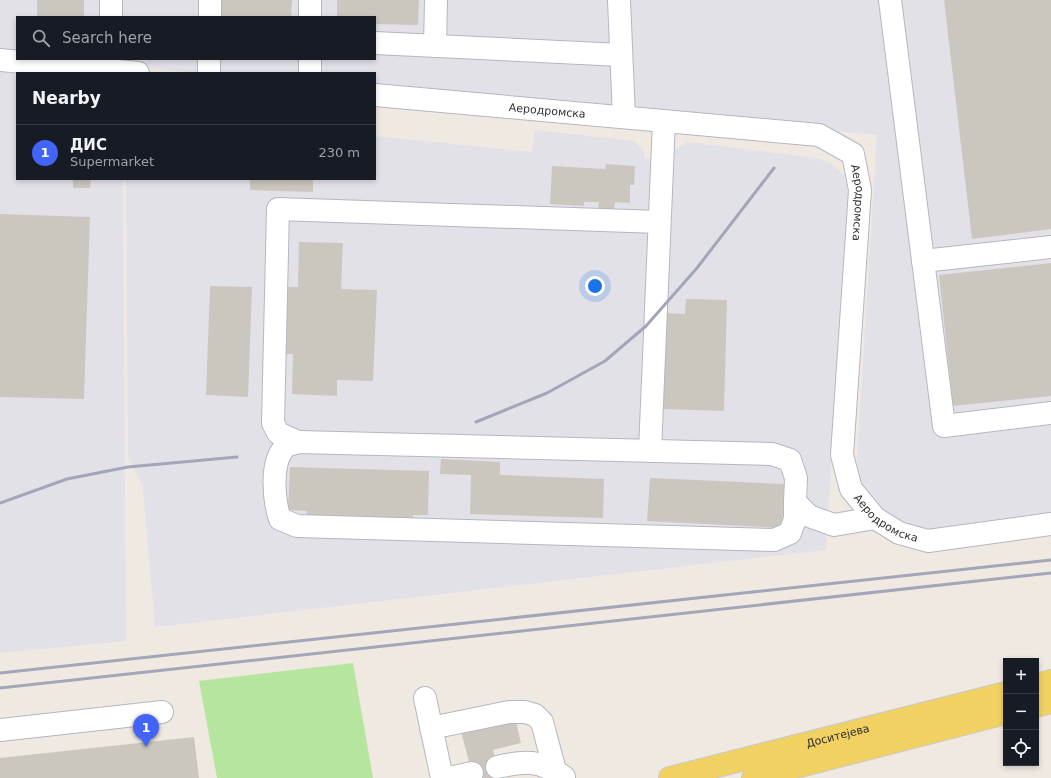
<!DOCTYPE html>
<html lang="en">
<head>
<meta charset="utf-8">
<style>
	:root { --surface:#171b24; --page:#20242c; --text:#f1f3f6; --muted:#9ea1a6; --line:#363941; --accent:#4264fb }
	body { margin:0; font-family:"DejaVu Sans",sans-serif; background:var(--page); color:var(--text) }
	.controls { position:absolute; right:12px; bottom:12px; display:grid; overflow:hidden; border-radius:0px; box-shadow:0 2px 6px #0003 }
	.controls button { width:36px; height:36px; display:grid; place-items:center; padding:0; border:0; border-bottom:1px solid var(--line); background:var(--surface); color:var(--text); font:20px sans-serif }
	.you { position:absolute; left:595px; top:286px; width:14px; height:14px; margin:-10px; border:3px solid #fff; border-radius:50%; background:#1a73e8; box-shadow:0 0 0 6px #1a73e833 }
	.badge { display:grid; place-items:center; width:26px; height:26px; border-radius:50%; background:var(--accent); color:#fff; font-size:13px; font-weight:700 }
	.pin { position:absolute; translate:-50% -33px; filter:drop-shadow(0 1px 2px #0008) }
	.pin::after { content:''; position:absolute; top:21px; width:14px; height:12px; background:inherit; clip-path:polygon(0 0,100% 0,50% 100%) }
	.list { margin:0; padding:0; list-style:none }
	h2 { display:flex; justify-content:space-between; align-items:center; height:52px; margin:0; padding:0 16px; font-size:17px }
	h2 small { font-size:13px; font-weight:400; color:var(--muted) }
	.list li { display:grid; grid-template-columns:26px 1fr auto; gap:12px; align-items:center; box-sizing:border-box; height:56px; padding:0 16px; border-top:1px solid var(--line) }
	.list b { display:block; font-size:15px; white-space:nowrap }
	.list p { margin:0; font-size:13px; white-space:nowrap; color:var(--muted) }
	.list em { font-size:13px; font-style:normal; color:var(--muted) }
	.icon { flex:none; width:22px; height:22px; fill:none; stroke:currentColor; stroke-width:2; stroke-linecap:round; stroke-linejoin:round }
	.map { position:relative; flex:none; width:1051px; height:778px; overflow:hidden }
	.search { position:absolute; background:var(--surface); box-shadow:0 2px 6px #0003; left:16px; top:16px; width:360px; height:44px; display:flex; align-items:center; gap:10px; box-sizing:border-box; padding:0 14px; border-radius:0px; color:var(--muted); font-size:15px }
	.panel { position:absolute; background:var(--surface); box-shadow:0 2px 6px #0003; left:16px; top:72px; width:360px; height:108px; border-radius:0px }
	.map>svg:first-child { display:block }
	.industrial { fill:#e3e1e8; fill-rule:evenodd }
	.green { fill:#b6e59e }
	.building { fill:#cbc7bf }
	.lines { fill:none; stroke-linecap:round; stroke-linejoin:round }
	.minor-casing { stroke:#b4b7c1; stroke-width:24 }
	.major-casing { stroke:#c9c9c9; stroke-width:24 }
	.minor { stroke:#fff; stroke-width:22 }
	.major { stroke:#f2d163; stroke-width:22 }
	.rail { stroke:#a3a6b8; stroke-width:3 }
	.labels { text-anchor:middle; stroke-width:3.5; stroke-linejoin:round; paint-order:stroke }
	.street-label { font-size:11px; fill:#2e2e2e; stroke:#fff }
</style>
</head>
<body>
<div class="map">
<svg width="1051" height="778" viewBox="0 0 1051 778">
	<rect width="100%" height="100%" fill="#efe9e1"/>
	<g class="industrial">
		<path d="M0 0H1051V516L933 530 906 526 885 514 870 498 856 475 877 135 375 89V73H200L122 66V73H17V179H123L126 641 0 653ZM17 17H375V59H17Z"/>
		<path d="M535 130 635 141 645 153 644 158 668 161 669 154 688 142 816 158 831 163 844 176 848 192 826 550 155 627 143 487 128 457 126 179H375V136L532 152Z"/>
	</g>
	<path class="green" d="M353 663 373 778H217L199 681Z"/>
	<g class="building">
		<rect x="37" y="0" width="47" height="17"/>
		<path d="M219 0H292L291 17H218Z"/>
		<path d="M337 0H419L418 25 375 24V17H337Z"/>
		<path d="M944 0H1051V229L972 239Z"/>
		<path d="M606 164 635 166 634 185H630V203L615 202 614 210 598 209 599 202H584V206L550 204 552 166 605 169Z"/>
		<path d="M73 179H91L90 188H73Z"/>
		<path d="M250 179H313V192L250 190Z"/>
		<path d="M0 214 90 217 84 399 0 397Z"/>
		<path d="M299 242 343 243 341 289 377 290 373 381 337 380V396L292 394 293 354H284L286 287H298Z"/>
		<path d="M1051 263V396L953 406 939 275Z"/>
		<path d="M210 286 252 287 248 397 206 395Z"/>
		<path d="M686 299 727 300 724 411 661 409 663 313 685 314Z"/>
		<path d="M441 459 500 462V475L604 479 603 518 470 514 471 475 440 474Z"/>
		<path d="M290 467 429 471 428 515H413V525L306 522 307 511 288 510Z"/>
		<path d="M650 478 784 484 782 528 647 521Z"/>
		<path d="M515 718 521 743 493 750 500 778H473L461 731Z"/>
		<path d="M194 737 199 778H0V758Z"/>
	</g>
	<g class="lines">
		<g class="minor-casing">
			<g id="minor">
				<path d="M619 0 624 117"/>
				<path d="M890 0 944 426 1051 413"/>
				<path d="M111 17V0"/>
				<path d="M210 17V0"/>
				<path d="M310 17V0"/>
				<path d="M375 43 621 55"/>
				<path d="M435 46 436 0"/>
				<path d="M0 60 138 73"/>
				<path d="M209 73V59"/>
				<path d="M310 73V59"/>
				<path id="s1" d="M375 95 819 135 853 154 860 190 842 455 851 489 875 518 899 533 928 541 1051 524"/>
				<path d="M923 261 1051 247"/>
				<path d="M298 442 278 433 273 423 278 209 659 222"/>
				<path d="M650 451 664 121"/>
				<path d="M795 502V519L790 533 774 540 297 526 280 519C274 501 270 464 284 448 286 445 293 444 298 442L772 454 790 460 796 478 795 502 809 516 834 525 875 518"/>
				<path d="M425 698 442 778"/>
				<path d="M431 728 509 712H525L535 715 542 722 555 771"/>
				<path d="M0 730 162 712"/>
				<path d="M497 767C527 761 538 759 564 777"/>
				<path d="M449 778 472 773"/>
			</g>
		</g>
		<g class="major-casing">
			<g id="major">
				<path d="M1036 685 1051 681"/>
				<path d="M1036 706 1051 702"/>
				<path id="s2" d="M670 778 1006 693"/>
				<path d="M753 778 1006 713"/>
			</g>
		</g>
		<use href="#minor" class="minor"/>
		<use href="#major" class="major"/>
		<g class="rail">
			<path d="M476 422 547 393 605 361 646 326 697 268 774 168"/>
			<path d="M0 503 67 479 128 467 237 457"/>
			<path d="M0 673 1051 560"/>
			<path d="M0 688 1051 573"/>
		</g>
	</g>
	<g class="labels">
		<g class="street-label">
			<text dy="4" stroke="none"><textPath href="#s1" startOffset="173">Аеродромска</textPath></text>
			<text dy="4" stroke="none"><textPath href="#s1" startOffset="534">Аеродромска</textPath></text>
			<text dy="4" stroke="none"><textPath href="#s1" startOffset="869">Аеродромска</textPath></text>
			<text dy="4" stroke="none"><textPath href="#s2" startOffset="173">Доситејева</textPath></text>
		</g>
	</g>
</svg>
<div class="controls">
<button>+</button>
<button>−</button>
<button><svg class="icon" aria-label="locate" viewBox="0 0 24 24"><circle cx="12" cy="12" r="6"/><path d="M12 2v4M12 18v4M2 12h4M18 12h4"/></svg></button>
</div>
<div class="you"></div>
<div class="pin badge" style="left:146px;top:747px">1</div>
<div class="search"><svg class="icon" aria-label="search" viewBox="0 0 24 24"><circle cx="10" cy="10" r="6"/><path d="M15 15l6 6"/></svg>Search here</div>
<section class="panel">
<h2>Nearby<small></small></h2>
<ul class="list">
<li><span class="badge">1</span><div><b>ДИС</b><p>Supermarket</p></div><em>230 m</em></li>
</ul>
</section>
</div>
</body>
</html>
